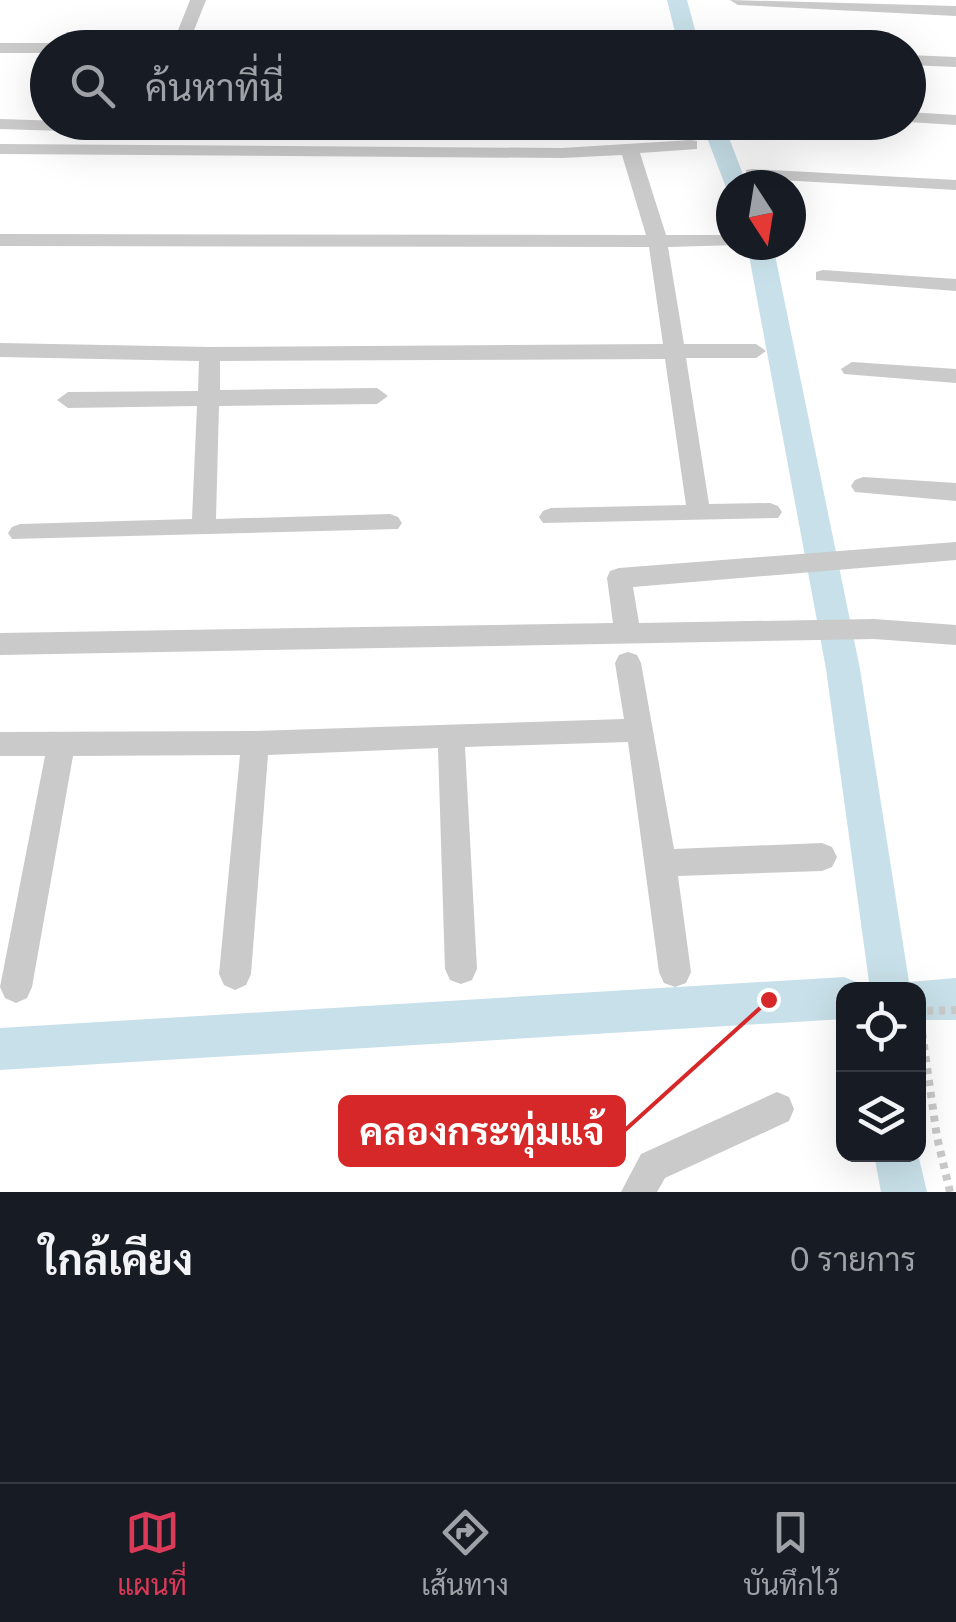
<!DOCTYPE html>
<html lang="th">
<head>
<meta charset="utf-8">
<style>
	:root { --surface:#171b24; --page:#242831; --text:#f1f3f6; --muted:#9ea1a6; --line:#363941; --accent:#da3957 }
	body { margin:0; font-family:Lato,Sarabun,sans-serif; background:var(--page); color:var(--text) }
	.controls { position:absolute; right:30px; bottom:30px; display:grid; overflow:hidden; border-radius:20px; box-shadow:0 10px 40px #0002 }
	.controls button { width:90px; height:90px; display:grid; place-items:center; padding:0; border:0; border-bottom:2px solid var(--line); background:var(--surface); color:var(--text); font:50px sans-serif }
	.compass { position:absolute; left:716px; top:170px; width:90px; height:90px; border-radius:50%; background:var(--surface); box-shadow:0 10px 40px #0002; rotate:168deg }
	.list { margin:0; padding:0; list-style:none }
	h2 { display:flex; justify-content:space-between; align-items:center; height:130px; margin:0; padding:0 40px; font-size:42px }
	h2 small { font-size:32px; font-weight:400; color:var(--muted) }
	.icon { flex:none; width:55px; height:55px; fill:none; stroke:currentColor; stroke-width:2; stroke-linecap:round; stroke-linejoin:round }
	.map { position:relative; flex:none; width:956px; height:1192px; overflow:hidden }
	.search { position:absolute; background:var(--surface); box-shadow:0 10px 40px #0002; left:30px; right:30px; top:30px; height:110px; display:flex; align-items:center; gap:25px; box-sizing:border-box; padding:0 35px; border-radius:55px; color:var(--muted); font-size:38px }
	.sheet { height:290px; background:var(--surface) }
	nav { display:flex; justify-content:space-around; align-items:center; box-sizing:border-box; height:140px; border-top:2px solid var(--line); background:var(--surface); font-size:28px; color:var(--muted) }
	nav a { display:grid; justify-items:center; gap:5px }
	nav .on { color:var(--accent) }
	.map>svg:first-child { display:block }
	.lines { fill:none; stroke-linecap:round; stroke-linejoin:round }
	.canal { fill:#c8e0e9; fill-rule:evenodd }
	.path { stroke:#cacaca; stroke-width:8; stroke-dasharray:6 6; stroke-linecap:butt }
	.street { fill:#cacaca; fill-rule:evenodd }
	.leader { fill:none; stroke:#d62828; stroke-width:4 }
	.callout-dot { fill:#d62828; stroke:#fff; stroke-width:4 }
	.callout { fill:#d62828; stroke:#d62828; stroke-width:4 }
	.callout-label { font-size:38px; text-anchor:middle; font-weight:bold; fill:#fff }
</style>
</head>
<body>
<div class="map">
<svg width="956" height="1192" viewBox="0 0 956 1192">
	<rect width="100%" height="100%" fill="#fff"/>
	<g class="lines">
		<g class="canal">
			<path d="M667 0H687L700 48H679Z"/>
			<path d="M701 122H723L747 185H731V191L727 190Z"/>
			<path d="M747 245H773L860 669 909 982 956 978V1020H918V989H870L826 669Z"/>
			<path d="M844 977 859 983 861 989H844V1019L0 1070V1028Z"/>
			<path d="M874 1154H918L927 1192H881Z"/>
		</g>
		<path class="path" d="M950 1192 937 1137 919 1011 956 1010"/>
		<g class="street">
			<path d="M190 0H206L187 48H171Z"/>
			<path d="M730 0 956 6V16L738 5Z"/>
			<path d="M0 43H48L56 48H48V53H0Z"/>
			<path d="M908 55 956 57V67L908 65Z"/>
			<path d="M908 112 956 115V125L908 122Z"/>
			<path d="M0 119 157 124 625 122 617 127 157 134 0 129Z"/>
			<path d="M691 140 697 141V149L640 153 666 235H731V245H738L668 247 684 344H756L766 351 756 358H686L709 504 770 503 778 506 782 512 778 518 543 523 539 517 543 511 551 508 686 505 665 359 220 361V390L377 388 388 396 377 404 219 406 216 519 390 514 398 517 402 523 398 529 12 539 8 533 12 527 20 524 192 519 197 406 68 408 57 400 68 392 198 391 199 361 0 357V343L210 347 663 344 649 247 0 246V234L646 235 622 155 562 158 0 154V144L562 148Z"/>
			<path d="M752 169 956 180V190L746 178V170Z"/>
			<path d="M823 270 956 279V291L816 280V272Z"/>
			<path d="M852 362 956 369V383L844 374 841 369Z"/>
			<path d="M863 477 956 483V501L855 492 851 486 855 480Z"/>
			<path d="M956 542V560L633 587 639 623 874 619 956 625V645L874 639 0 655V633L613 623 607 578 610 571 619 568Z"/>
			<path d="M628 652 637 655 641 663 674 849 822 843 832 847 837 857 832 867 822 871 678 876 691 972 686 983 675 987 664 983 659 972 628 742 465 747 477 969 472 980 461 984 450 980 445 969 438 748 268 755 251 974 246 985 235 990 224 985 219 974 240 755 73 756 32 987 27 998 16 1003 5 998 0 987 45 756H0V732L255 731 624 719 615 663 619 655Z"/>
			<path d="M777 1092 789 1097 794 1109 789 1121 665 1178 657 1192H621L641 1154Z"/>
		</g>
	</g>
	<path class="leader" d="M769 1000L624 1131"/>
	<circle class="callout-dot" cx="769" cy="1000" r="10"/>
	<rect class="callout" x="340" y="1097" width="284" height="68" rx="10"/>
	<g class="callout-label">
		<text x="482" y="1145">คลองกระทุ่มแจ้</text>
	</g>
</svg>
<div class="controls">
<button><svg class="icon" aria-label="locate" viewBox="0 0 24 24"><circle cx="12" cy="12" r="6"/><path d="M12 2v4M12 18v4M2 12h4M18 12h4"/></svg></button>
<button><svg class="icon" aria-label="layers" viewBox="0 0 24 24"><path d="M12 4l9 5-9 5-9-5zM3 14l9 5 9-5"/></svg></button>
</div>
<svg class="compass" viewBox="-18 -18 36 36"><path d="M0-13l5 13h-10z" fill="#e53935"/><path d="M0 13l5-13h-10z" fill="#9ea1a6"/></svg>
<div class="search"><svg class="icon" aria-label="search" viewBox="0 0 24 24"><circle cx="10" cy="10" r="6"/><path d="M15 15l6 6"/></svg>ค้นหาที่นี่</div>
</div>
<section class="sheet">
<h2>ใกล้เคียง<small>0 รายการ</small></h2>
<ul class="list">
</ul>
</section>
<nav>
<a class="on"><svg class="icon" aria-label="map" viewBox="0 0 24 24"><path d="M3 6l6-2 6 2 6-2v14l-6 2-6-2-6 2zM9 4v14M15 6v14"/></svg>แผนที่</a>
<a><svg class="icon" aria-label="directions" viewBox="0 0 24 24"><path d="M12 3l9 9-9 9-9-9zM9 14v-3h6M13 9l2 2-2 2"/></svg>เส้นทาง</a>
<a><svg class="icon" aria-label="saved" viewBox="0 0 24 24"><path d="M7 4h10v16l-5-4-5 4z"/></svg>บันทึกไว้</a>
</nav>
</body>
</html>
